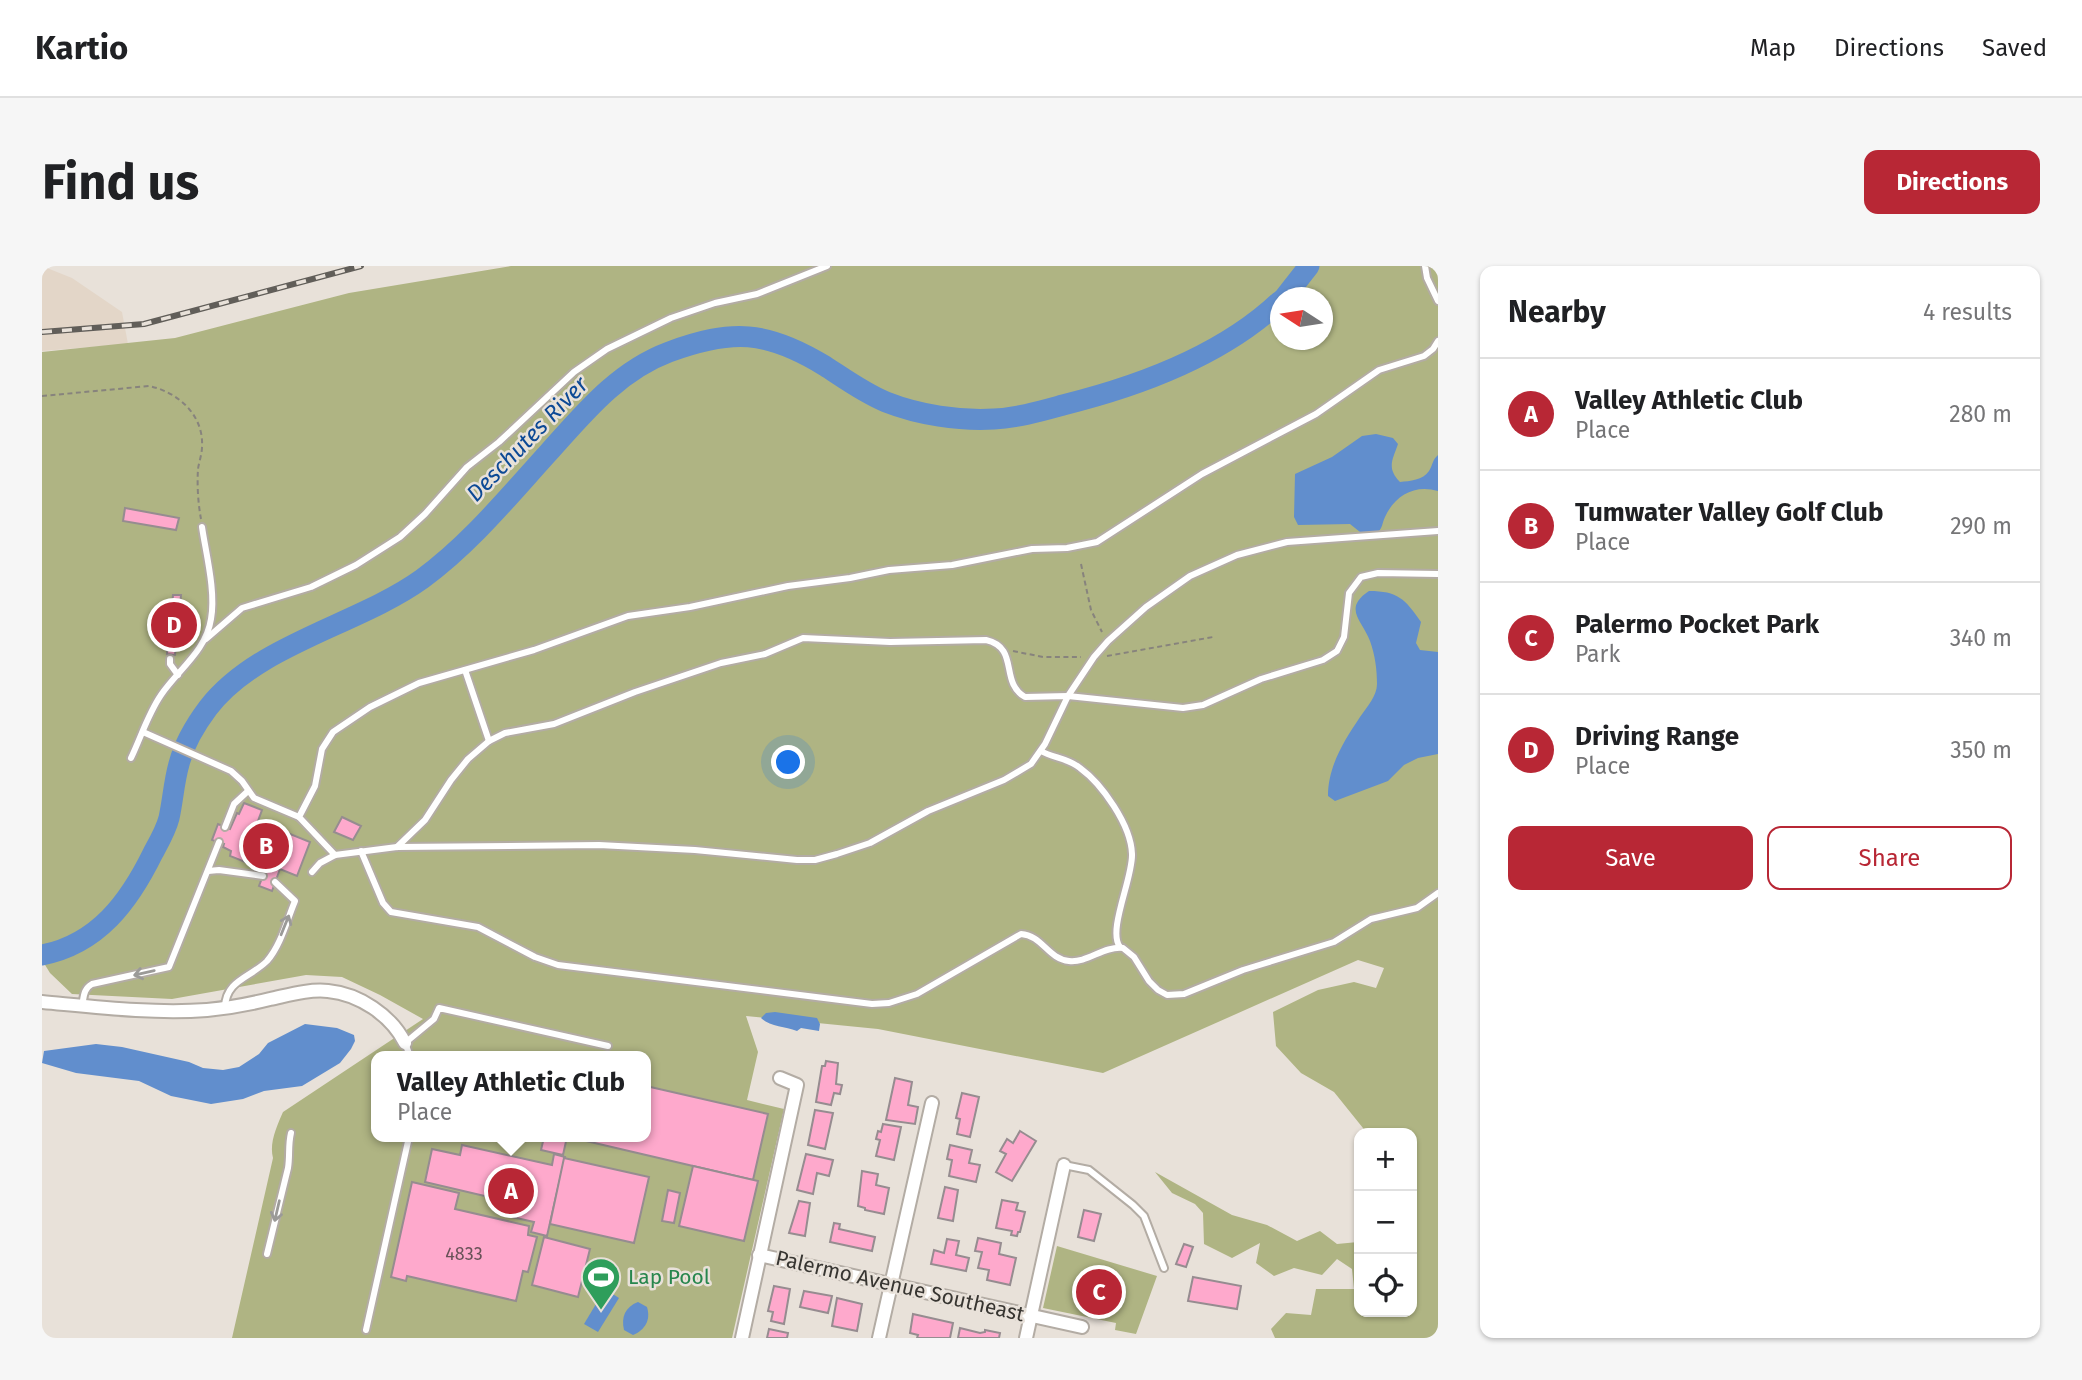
<!DOCTYPE html>
<html lang="en">
<head>
<meta charset="utf-8">
<style>
	:root { --surface:#fff; --page:#f6f6f6; --text:#202124; --muted:#757577; --line:#e0e0e0; --accent:#b82735 }
	body { margin:0; font-family:"Fira Sans",sans-serif; background:var(--page); color:var(--text) }
	.controls { position:absolute; right:21px; bottom:21px; display:grid; overflow:hidden; border-radius:14px; box-shadow:0 2px 5px #0004 }
	.controls button { width:63px; height:63px; display:grid; place-items:center; padding:0; border:0; border-bottom:2px solid var(--line); background:var(--surface); color:var(--text); font:35px sans-serif }
	.compass { position:absolute; left:1228px; top:21px; width:63px; height:63px; border-radius:50%; background:var(--surface); box-shadow:0 2px 5px #0004; rotate:282deg }
	.you { position:absolute; left:747px; top:497px; width:24px; height:24px; margin:-18px; border:5px solid #fff; border-radius:50%; background:#1a73e8; box-shadow:0 0 0 10px #1a73e833 }
	.badge { display:grid; place-items:center; width:46px; height:46px; border-radius:50%; background:var(--accent); color:#fff; font-size:23px; font-weight:700 }
	.pin { position:absolute; translate:-50% -50%; border:4px solid #fff; box-shadow:0 2px 7px #0006 }
	.popup { position:absolute; left:329px; top:785px; width:280px; height:91px; box-sizing:border-box; display:grid; place-content:center; border-radius:14px; background:var(--surface); filter:drop-shadow(0 2px 5px #0005); font-size:23px; white-space:nowrap; color:var(--muted) }
	.popup b { font-size:26px; color:var(--text) }
	.popup::after { content:''; position:absolute; left:50%; top:100%; margin-left:-14px; border:14px solid transparent; border-top-color:var(--surface) }
	.list { margin:0; padding:0; list-style:none }
	h2 { display:flex; justify-content:space-between; align-items:center; height:91px; margin:0; padding:0 28px; font-size:30px }
	h2 small { font-size:23px; font-weight:400; color:var(--muted) }
	.list li { display:grid; grid-template-columns:46px 1fr auto; gap:21px; align-items:center; box-sizing:border-box; height:112px; padding:0 28px; border-top:2px solid var(--line) }
	.list b { display:block; font-size:26px; white-space:nowrap }
	.list p { margin:0; font-size:23px; white-space:nowrap; color:var(--muted) }
	.list em { font-size:23px; font-style:normal; color:var(--muted) }
	.actions { display:flex; gap:14px; padding:21px 28px }
	.actions a { flex:1; padding:16px 0; border:2px solid var(--accent); border-radius:14px; text-align:center; font-size:24px; color:var(--accent) }
	.actions .main { background:var(--accent); color:#fff }
	.icon { flex:none; width:38px; height:38px; fill:none; stroke:currentColor; stroke-width:2; stroke-linecap:round; stroke-linejoin:round }
	.map { position:relative; flex:none; width:1396px; height:1072px; overflow:hidden; border-radius:14px }
	header { display:flex; align-items:center; gap:42px; box-sizing:border-box; height:98px; padding:0 35px; background:var(--surface); border-bottom:2px solid var(--line) }
	header strong { font-size:33px }
	nav { display:flex; gap:38px; margin-inline-start:auto; font-size:24px }
	.intro { display:flex; align-items:center; justify-content:space-between; box-sizing:border-box; height:168px; padding:0 42px }
	h1 { margin:0; font-size:49px }
	.button { padding:18px 32px; border-radius:14px; background:var(--accent); color:#fff; font-size:24px; font-weight:700 }
	main { display:flex; gap:42px; padding:0 42px }
	aside { flex:1; background:var(--surface); border-radius:14px; box-shadow:0 2px 5px #0004 }
	.map>svg:first-child { display:block }
	.built { fill:#e3d6c8 }
	.green { fill:#afb483; fill-rule:evenodd }
	.water { fill:#618ecd }
	.lines { fill:none; stroke-linecap:round; stroke-linejoin:round }
	.river { stroke:#618ecd; stroke-width:21 }
	.building { fill:#fea9cc; stroke:#968c90; stroke-width:2 }
	.lane-casing { stroke:#b3aca4; stroke-width:10 }
	.street-casing { stroke:#b3aca4; stroke-width:16 }
	.path { stroke:#87837d; stroke-width:2; stroke-dasharray:5 3.5; stroke-linecap:butt }
	.lane { stroke:#fff; stroke-width:6 }
	.street { stroke:#fff; stroke-width:12 }
	.rail-casing { stroke:#615e59; stroke-width:6 }
	.rail { stroke:#e8e1d9; stroke-width:3.5; stroke-dasharray:10; stroke-linecap:butt }
	.oneway { stroke:#9b9a98 }
	.labels { text-anchor:middle; stroke-width:5; stroke-linejoin:round; paint-order:stroke }
	.number-label { font-size:18px; fill:#695258 }
	.leisure-label { font-size:21px; fill:#27864d; stroke:#e8e1d9; text-anchor:start }
	.street-label { font-size:21px; fill:#373531; stroke:#e8e1d9 }
	.water-label { font-size:23px; font-style:italic; fill:#0c4995; stroke:#e8e1d9 }
</style>
</head>
<body>
<header>
<strong>Kartio</strong>
<nav><a>Map</a><a>Directions</a><a>Saved</a></nav>
</header>
<div class="intro"><h1>Find us</h1><a class="button">Directions</a></div>
<main>
<div class="map">
<svg width="1396" height="1072" viewBox="0 0 1396 1072">
	<rect width="100%" height="100%" fill="#e8e1d9"/>
	<path class="built" d="M0 0 30 12 80 46 86 78 0 85Z"/>
	<g class="green">
		<path d="M469 0H1396V1072H1233L1229 1063 1244 1047 1269 1049 1274 1023H1312L1310 1003 1295 993 1280 1009 1252 1002 1232 1010 1214 997 1218 977 1190 992 1162 978 1161 947 1153 938 1130 927 1113 906 1190 949 1225 959 1255 975 1278 965 1295 978 1316 976 1317 962V1046H1370V867H1325L1292 826 1259 807 1234 780 1231 746 1276 724 1312 716 1334 722 1342 702 1316 694 1061 807 836 763 704 750 716 786 705 834 742 843 690 1072H190L231 892C227 877 235 860 241 846L381 753 338 729 300 711 264 709 130 733 30 728 8 707 0 694V86L133 72 307 27ZM1238 32H1280V74H1238ZM334 790H604V871H334Z"/>
		<path d="M1015 980 1115 1010 1094 1068 1073 1064 1074 1057 1001 1042Z"/>
	</g>
	<g class="water">
		<path d="M1334 168 1351 172 1356 178C1351 193 1344 202 1358 216 1368 215 1381 214 1387 205 1391 199 1390 194 1396 189V225C1373 218 1353 229 1343 251 1340 257 1341 261 1336 266H1318L1308 258 1256 259 1252 251 1253 208 1290 191 1320 170Z"/>
		<path d="M1327 325C1356 325 1363 333 1379 356L1374 377 1378 384 1396 386V488L1376 492 1362 499 1346 515 1293 535 1286 530C1286 500 1302 475 1318 451 1325 441 1335 430 1335 418 1335 403 1333 389 1328 375 1321 355 1300 343 1327 325Z"/>
		<path d="M733 746 775 752 778 758 777 765 759 762 755 765C743 760 728 761 719 752L724 747Z"/>
		<path d="M263 758 295 762 312 769 313 775 309 783 298 797 260 820 222 825 201 833 169 838 129 830 97 815 34 807 0 797 2 785 54 778 80 781 147 796 161 802 181 804 197 801 217 788 226 777Z"/>
		<path d="M563 1023 577 1032 556 1066 542 1058Z"/>
		<path d="M596 1036 605 1041C609 1054 603 1064 591 1069L582 1064C579 1051 583 1041 596 1036Z"/>
	</g>
	<g class="lines">
		<g class="river">
			<path d="M1242 32 1267 0"/>
			<path d="M0 689C56 678 87 636 111 587 117 576 124 564 127 552 131 534 132 515 137 498 142 478 154 458 166 442 215 378 316 359 380 313 428 278 467 230 507 186 542 147 576 105 627 86 690 63 724 64 783 100 803 113 822 127 844 136 877 149 917 155 952 153 975 152 999 145 1021 139 1098 120 1180 90 1238 35"/>
		</g>
	</g>
	<g class="building">
		<path d="M83 242 137 252 134 264 81 255Z"/>
		<path d="M131 329H139L133 389 125 388Z"/>
		<path d="M202 537 220 544 216 555 268 576 255 610 238 603 230 625 217 620 223 604 188 590 189 585 181 581 182 578 170 574 176 558 188 563 195 547 197 548Z"/>
		<path d="M300 551 319 560 311 574 292 566Z"/>
		<path d="M784 795 796 797 794 818 800 819 798 828 792 827 789 839 774 836 780 800H783Z"/>
		<path d="M853 812 870 816 866 839 876 841 873 858 844 854Z"/>
		<path d="M604 820 726 848 711 914 527 871H604Z"/>
		<path d="M920 827 937 831 928 871 915 868 918 853 914 852Z"/>
		<path d="M773 844 791 847 783 883 766 879Z"/>
		<path d="M841 858 859 861 852 894 834 890 838 874 834 873 836 865 839 866Z"/>
		<path d="M978 865 994 875 970 915 954 906 964 888 958 885 965 873 971 877Z"/>
		<path d="M502 871H525L521 889 499 884Z"/>
		<path d="M420 879 510 899 512 888 523 891 505 970 489 966 492 956 461 949 464 935 383 916 390 883 418 889Z"/>
		<path d="M908 879 930 884 927 897 938 899 934 916 907 910 910 894 905 893Z"/>
		<path d="M764 888 791 894 787 910 775 907 771 928 755 924Z"/>
		<path d="M522 892 607 911 592 977 508 958Z"/>
		<path d="M651 900 716 915 702 975 637 960Z"/>
		<path d="M820 905 836 908 834 919 847 922 842 948 823 944V942L816 940Z"/>
		<path d="M370 916 417 927 413 943 487 960 486 969 495 971 486 1006 481 1005 474 1035 365 1010 364 1015 349 1011Z"/>
		<path d="M903 921 916 924 911 955 896 952Z"/>
		<path d="M626 924 638 927 632 957 620 955Z"/>
		<path d="M960 934 976 937 974 944 983 946 978 966H976L975 970 969 969 970 965 954 962Z"/>
		<path d="M757 935 768 937 763 970 747 967Z"/>
		<path d="M1042 944 1059 948 1052 975 1036 971Z"/>
		<path d="M792 957 798 958 797 963 833 971 830 985 788 976Z"/>
		<path d="M502 971 548 983 536 1031 490 1019Z"/>
		<path d="M936 972 959 977 957 988 974 992 968 1019 945 1014 947 1004 936 1002 940 986 933 985Z"/>
		<path d="M905 973 917 975 914 989 927 992 924 1005 889 998 892 984 902 987Z"/>
		<path d="M1142 978 1151 981 1144 1001 1134 998Z"/>
		<path d="M1151 1011 1199 1020 1195 1043 1146 1035Z"/>
		<path d="M732 1020 748 1023 742 1058 729 1055 731 1046 726 1045Z"/>
		<path d="M762 1025 790 1030 786 1047 758 1041Z"/>
		<path d="M795 1032 820 1038 815 1065 790 1060Z"/>
		<path d="M871 1048 911 1057 908 1072H875L876 1069 868 1067Z"/>
		<path d="M918 1062 938 1067 943 1066V1064L958 1067 957 1072H916Z"/>
		<path d="M727 1063 746 1067 745 1072H725Z"/>
	</g>
	<g class="lines">
		<g class="lane-casing">
			<g id="lane">
				<path d="M1383 0 1385 12 1396 35"/>
				<path d="M164 373 200 342 269 321 314 299 358 271 383 248 425 201 457 176 532 106 565 83 629 52 673 37 715 28 785 0"/>
				<path d="M128 393V398L136 409"/>
				<path d="M423 404 447 475"/>
				<path d="M101 466 189 505 200 515 212 532 257 551"/>
				<path d="M999 485C1011 492 1026 492 1038 502 1060 518 1089 559 1090 588 1091 612 1065 665 1078 681"/>
				<path d="M89 492C99 471 106 448 119 429 137 403 164 385 169 353 174 326 164 288 160 261"/>
				<path d="M183 561 192 538 206 525"/>
				<path d="M355 581 383 554 409 514 426 493 447 475 463 467 512 458 593 426 679 397 723 388 761 372 848 376 944 374C978 382 957 416 983 431L1026 430 1141 442 1161 439 1219 413 1281 394 1295 385 1302 371 1307 327 1319 311 1336 307 1396 308"/>
				<path d="M319 585 341 637 349 646 436 661 493 691 516 699 830 738 847 737 875 728 979 668C1000 669 1006 693 1027 695 1046 697 1061 680 1081 682L1092 691 1107 715 1116 724 1125 729 1142 728 1201 704 1292 676 1329 653 1375 642 1396 627"/>
				<path d="M293 589 257 551 273 520 280 483 291 466 328 441 377 417 492 384 586 350 648 341 746 320 808 312 847 304 910 299 990 283 1025 282 1055 276 1160 208 1274 148 1337 104 1382 90 1391 83 1396 75"/>
				<path d="M166 605 177 604 221 610"/>
				<path d="M270 606 278 597 293 589 355 581 557 579 653 584 755 594H773L795 588 828 577 886 545 962 514 989 498 1003 478 1026 430 1052 391 1066 375 1104 341 1148 310 1195 289 1245 276 1396 265"/>
				<path d="M40 740C42 731 41 723 50 718L127 701 177 576"/>
				<path d="M183 741C184 714 208 712 225 695 239 679 245 654 253 635L233 616"/>
				<path d="M368 790 363 777 392 753 397 742 566 780"/>
				<path d="M456 871 466 873"/>
				<path d="M1022 899 1047 904 1091 939 1102 950 1122 1002"/>
				<path d="M225 988 246 902C248 890 246 879 249 867"/>
				<path d="M324 1064 367 871"/>
			</g>
		</g>
		<g class="street-casing">
			<g id="street">
				<path d="M0 736C54 741 111 748 165 744 186 742 208 738 228 733 247 729 267 723 286 725 317 728 349 749 363 777"/>
				<path d="M717 989 1040 1061"/>
				<path d="M700 1072 755 819 738 812"/>
				<path d="M837 1072 890 837"/>
				<path d="M984 1072 1022 899"/>
			</g>
		</g>
		<g class="path">
			<path d="M0 130 107 120C136 126 162 149 160 181 160 188 157 196 156 203 155 219 156 237 159 253"/>
			<path d="M1039 298 1049 344 1060 366"/>
			<path d="M971 385 1001 391H1039"/>
			<path d="M1065 390 1171 371"/>
		</g>
		<use href="#lane" class="lane"/>
		<use href="#street" class="street"/>
		<g class="rail-casing">
			<path id="rail" d="M0 66 102 58 319 0"/>
		</g>
		<use href="#rail" class="rail"/>
	</g>
	<defs><path id="oneway-shaft" d="M-6 0H5M1.5-3L5.5 0L1.5 3" fill="none" stroke-width="1.6" stroke-linecap="round" stroke-linejoin="round" transform="scale(1.75)"/></defs>
	<g class="oneway">
		<use href="#oneway-shaft" transform="translate(243 659) rotate(-68)"/>
		<use href="#oneway-shaft" transform="translate(102 707) rotate(167)"/>
		<use href="#oneway-shaft" transform="translate(235 945) rotate(103)"/>
	</g>
	<defs>
		<g id="stadium-pin" transform="scale(2.0125)"><path d="M0 17L-7.5 6A9.5 9.5 0 1 1 7.5 6Z" fill="#2e9e5b" stroke="#e8e1d9"/><path d="M0-5a6.5 5 0 1 0 0 10a6.5 5 0 1 0 0-10ZM-3.5-1.8h7v3.6h-7Z" fill="#fff"/></g>
	</defs>
	<g fill-rule="evenodd">
		<use href="#stadium-pin" x="559" y="1011"/>
	</g>
	<g class="labels">
		<g class="number-label">
			<text x="422" y="994">4833</text>
		</g>
		<g class="leisure-label">
			<text x="586" y="1018">Lap Pool</text>
		</g>
		<g class="street-label">
			<text transform="translate(858 1020) rotate(13)" y="7">Palermo Avenue Southeast</text>
		</g>
		<g class="water-label">
			<text transform="translate(485 173) rotate(-46)" y="8">Deschutes River</text>
		</g>
	</g>
</svg>
<div class="controls">
<button>+</button>
<button>−</button>
<button><svg class="icon" aria-label="locate" viewBox="0 0 24 24"><circle cx="12" cy="12" r="6"/><path d="M12 2v4M12 18v4M2 12h4M18 12h4"/></svg></button>
</div>
<svg class="compass" viewBox="-18 -18 36 36"><path d="M0-13l5 13h-10z" fill="#e53935"/><path d="M0 13l5-13h-10z" fill="#757577"/></svg>
<div class="you"></div>
<div class="pin badge" style="left:469px;top:925px">A</div>
<div class="popup"><b>Valley Athletic Club</b>Place</div>
<div class="pin badge" style="left:224px;top:580px">B</div>
<div class="pin badge" style="left:1057px;top:1026px">C</div>
<div class="pin badge" style="left:132px;top:359px">D</div>
</div>
<aside>
<h2>Nearby<small>4 results</small></h2>
<ul class="list">
<li><span class="badge">A</span><div><b>Valley Athletic Club</b><p>Place</p></div><em>280 m</em></li>
<li><span class="badge">B</span><div><b>Tumwater Valley Golf Club</b><p>Place</p></div><em>290 m</em></li>
<li><span class="badge">C</span><div><b>Palermo Pocket Park</b><p>Park</p></div><em>340 m</em></li>
<li><span class="badge">D</span><div><b>Driving Range</b><p>Place</p></div><em>350 m</em></li>
</ul>
<div class="actions"><a class="main">Save</a><a>Share</a></div>
</aside>
</main>
</body>
</html>
